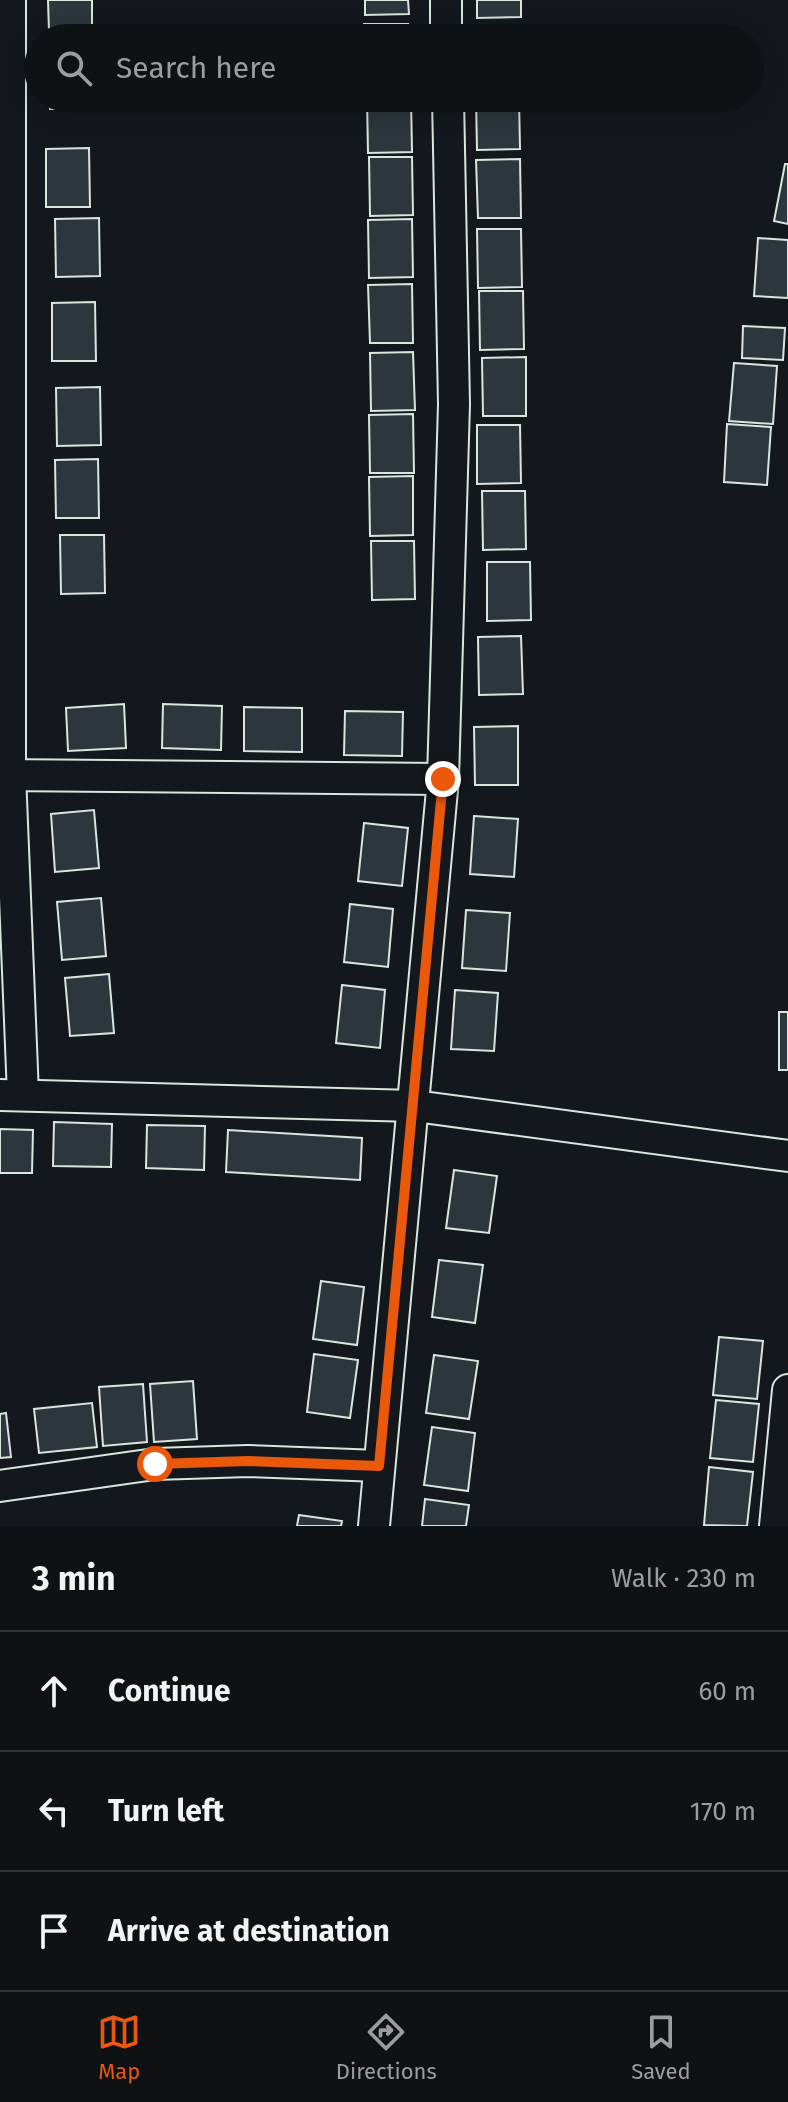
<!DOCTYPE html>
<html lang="en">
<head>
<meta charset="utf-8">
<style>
	:root { --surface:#0f1215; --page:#181b1e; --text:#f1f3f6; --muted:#9b9ea0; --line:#2f3234; --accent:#ea580c }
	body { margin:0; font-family:"Fira Sans",sans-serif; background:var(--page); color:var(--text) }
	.stop { position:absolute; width:24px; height:24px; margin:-18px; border:6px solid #ea580c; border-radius:50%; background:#fff }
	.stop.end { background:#ea580c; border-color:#fff; box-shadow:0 2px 8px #0008 }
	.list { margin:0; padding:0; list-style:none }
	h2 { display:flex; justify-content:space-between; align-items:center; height:104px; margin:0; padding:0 32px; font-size:34px }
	h2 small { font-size:26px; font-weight:400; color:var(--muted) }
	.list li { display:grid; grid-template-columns:52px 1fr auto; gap:24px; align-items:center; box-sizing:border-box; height:120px; padding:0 32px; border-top:2px solid var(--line) }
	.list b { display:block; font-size:30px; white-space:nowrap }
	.list em { font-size:26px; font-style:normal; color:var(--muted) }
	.icon { flex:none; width:44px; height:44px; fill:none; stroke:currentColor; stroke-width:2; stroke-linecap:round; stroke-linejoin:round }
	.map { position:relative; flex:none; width:788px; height:1526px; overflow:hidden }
	.search { position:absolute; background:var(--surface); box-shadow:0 4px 20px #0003; left:24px; right:24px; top:24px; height:88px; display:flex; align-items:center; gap:20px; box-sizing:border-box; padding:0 28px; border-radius:44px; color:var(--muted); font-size:30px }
	.sheet { height:464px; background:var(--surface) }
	nav { display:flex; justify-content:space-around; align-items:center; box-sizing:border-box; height:112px; border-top:2px solid var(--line); background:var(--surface); font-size:22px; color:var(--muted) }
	nav a { display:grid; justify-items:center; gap:4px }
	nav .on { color:var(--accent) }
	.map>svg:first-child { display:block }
	.building { fill:#2c363c; stroke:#d8e6dc; stroke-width:2 }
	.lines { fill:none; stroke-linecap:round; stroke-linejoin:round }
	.minor-casing { stroke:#d8e6dc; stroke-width:34 }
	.minor { stroke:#14181c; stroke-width:30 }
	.route { stroke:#ea580c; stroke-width:10 }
</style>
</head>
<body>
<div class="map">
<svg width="788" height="1526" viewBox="0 0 788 1526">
	<rect width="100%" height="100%" fill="#14181c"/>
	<g class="building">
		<path d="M48 0H92V32H49Z"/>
		<path d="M365 0H408L409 14 365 15Z"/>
		<path d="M477 0H521V17L477 18Z"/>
		<rect x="364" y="24" width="44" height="14"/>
		<rect x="474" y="28" width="43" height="10"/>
		<rect x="50" y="98" width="44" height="11"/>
		<path d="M367 98H411L412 152 368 153Z"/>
		<path d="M476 98H519L520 149 477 150Z"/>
		<path d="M89 148 90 207H46V149Z"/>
		<path d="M369 157H412L413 215 370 216Z"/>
		<path d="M520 159 521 218H478L476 160Z"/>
		<path d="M785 164H788V224L774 221Z"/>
		<path d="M99 218 100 276 56 277 55 219Z"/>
		<path d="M412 219 413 277 369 278 368 220Z"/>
		<path d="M477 229H521L522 287 478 288Z"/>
		<path d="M758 238 788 240V298L754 296Z"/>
		<path d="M412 284 413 343H370L368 285Z"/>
		<path d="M479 291H523L524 349 480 350Z"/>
		<path d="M95 302 96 361H52V303Z"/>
		<path d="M743 326 785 328 783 360 742 358Z"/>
		<path d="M413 352 415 410 371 411 370 353Z"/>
		<path d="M526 357V416H483L482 358Z"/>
		<path d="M734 363 777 366 773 424 729 421Z"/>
		<path d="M100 387 101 445 57 446 56 388Z"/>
		<path d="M413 414 414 473H370L369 415Z"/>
		<path d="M727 424 771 427 767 485 724 482Z"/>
		<path d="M477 425H520L521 483 477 484Z"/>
		<path d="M98 459 99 518H56L55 460Z"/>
		<path d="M413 476V535L370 536 369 477Z"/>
		<path d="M482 491H525L526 549 483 550Z"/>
		<path d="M60 535H104L105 593 61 594Z"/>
		<path d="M371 541H414L415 599 372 600Z"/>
		<path d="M487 562H530L531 620 487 621Z"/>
		<path d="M521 636 523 694 479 695 478 637Z"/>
		<path d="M124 704 126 748 68 751 66 708Z"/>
		<path d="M163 704 222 706 221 750 162 748Z"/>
		<path d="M244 707 302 708V752L244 751Z"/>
		<path d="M345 711 403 712 402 756 344 755Z"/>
		<path d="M518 726V785H475L474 727Z"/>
		<path d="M94 810 99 868 55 872 51 814Z"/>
		<path d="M474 816 518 819 514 877 470 874Z"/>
		<path d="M364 823 408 828 402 886 358 881Z"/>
		<path d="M101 898 106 956 62 960 57 902Z"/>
		<path d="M350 904 393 909 388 967 344 962Z"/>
		<path d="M466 910 510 913 506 971 462 968Z"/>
		<path d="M109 974 114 1033 70 1036 65 978Z"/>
		<path d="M342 985 385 990 380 1048 336 1043Z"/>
		<path d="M455 990 498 993 494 1051 451 1049Z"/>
		<rect x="779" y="1012" width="9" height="58"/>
		<path d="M54 1122 112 1124 111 1167 53 1166Z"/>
		<path d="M147 1125 205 1126 204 1170 146 1168Z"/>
		<path d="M0 1129 33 1130 32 1173H0Z"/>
		<path d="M228 1130 362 1138 360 1180 226 1172Z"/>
		<path d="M454 1170 497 1176 489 1233 446 1228Z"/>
		<path d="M439 1260 483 1265 475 1323 432 1317Z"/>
		<path d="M321 1281 364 1287 357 1345 313 1339Z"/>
		<path d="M719 1337 763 1341 757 1399 713 1395Z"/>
		<path d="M314 1354 358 1360 350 1418 307 1412Z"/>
		<path d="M434 1355 478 1361 469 1419 426 1413Z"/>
		<path d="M193 1381 197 1439 154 1442 150 1384Z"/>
		<path d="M143 1384 147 1442 103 1446 99 1387Z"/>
		<path d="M716 1400 759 1404 753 1462 710 1458Z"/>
		<path d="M92 1403 97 1447 39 1453 34 1409Z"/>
		<path d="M6 1413 11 1457 0 1458V1414Z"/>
		<path d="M432 1427 475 1433 468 1491 424 1485Z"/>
		<path d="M709 1467 753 1472 747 1526 704 1525Z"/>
		<path d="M425 1499 469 1505 466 1526H422Z"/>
		<path d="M299 1515 342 1521 341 1526H297Z"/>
	</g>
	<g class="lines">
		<g class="minor-casing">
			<g id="minor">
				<path d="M10 0V774L23 1095"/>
				<path d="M446 0V38"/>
				<path d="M0 775 443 779"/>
				<path d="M0 1095 415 1106 788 1156"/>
				<path d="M0 1486 155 1464 248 1461 379 1466"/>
				<path d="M374 1526 443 779 454 404 448 98"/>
				<path d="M775 1526 788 1390"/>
			</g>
		</g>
		<use href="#minor" class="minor"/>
	</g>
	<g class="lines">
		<path class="route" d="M155 1464 248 1461 379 1466 443 779"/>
	</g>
</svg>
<div class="stop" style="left:155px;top:1464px"></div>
<div class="stop end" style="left:443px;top:779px"></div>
<div class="search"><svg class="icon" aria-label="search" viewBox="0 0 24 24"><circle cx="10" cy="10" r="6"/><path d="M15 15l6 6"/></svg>Search here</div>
</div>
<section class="sheet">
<h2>3 min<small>Walk · 230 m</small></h2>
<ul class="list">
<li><svg class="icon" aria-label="ahead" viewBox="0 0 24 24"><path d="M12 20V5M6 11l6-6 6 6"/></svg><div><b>Continue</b></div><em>60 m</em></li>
<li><svg class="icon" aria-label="left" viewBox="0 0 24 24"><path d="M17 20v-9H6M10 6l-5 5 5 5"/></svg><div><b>Turn left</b></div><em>170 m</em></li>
<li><svg class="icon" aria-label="arrive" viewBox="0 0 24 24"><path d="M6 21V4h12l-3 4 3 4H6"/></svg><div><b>Arrive at destination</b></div></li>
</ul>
</section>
<nav>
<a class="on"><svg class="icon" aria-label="map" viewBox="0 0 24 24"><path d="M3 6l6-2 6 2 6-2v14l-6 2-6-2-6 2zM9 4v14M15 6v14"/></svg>Map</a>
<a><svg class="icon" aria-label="directions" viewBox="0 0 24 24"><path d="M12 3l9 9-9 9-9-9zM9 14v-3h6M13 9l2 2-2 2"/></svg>Directions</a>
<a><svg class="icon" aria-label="saved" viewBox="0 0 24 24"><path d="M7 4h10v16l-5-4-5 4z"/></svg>Saved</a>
</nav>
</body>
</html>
